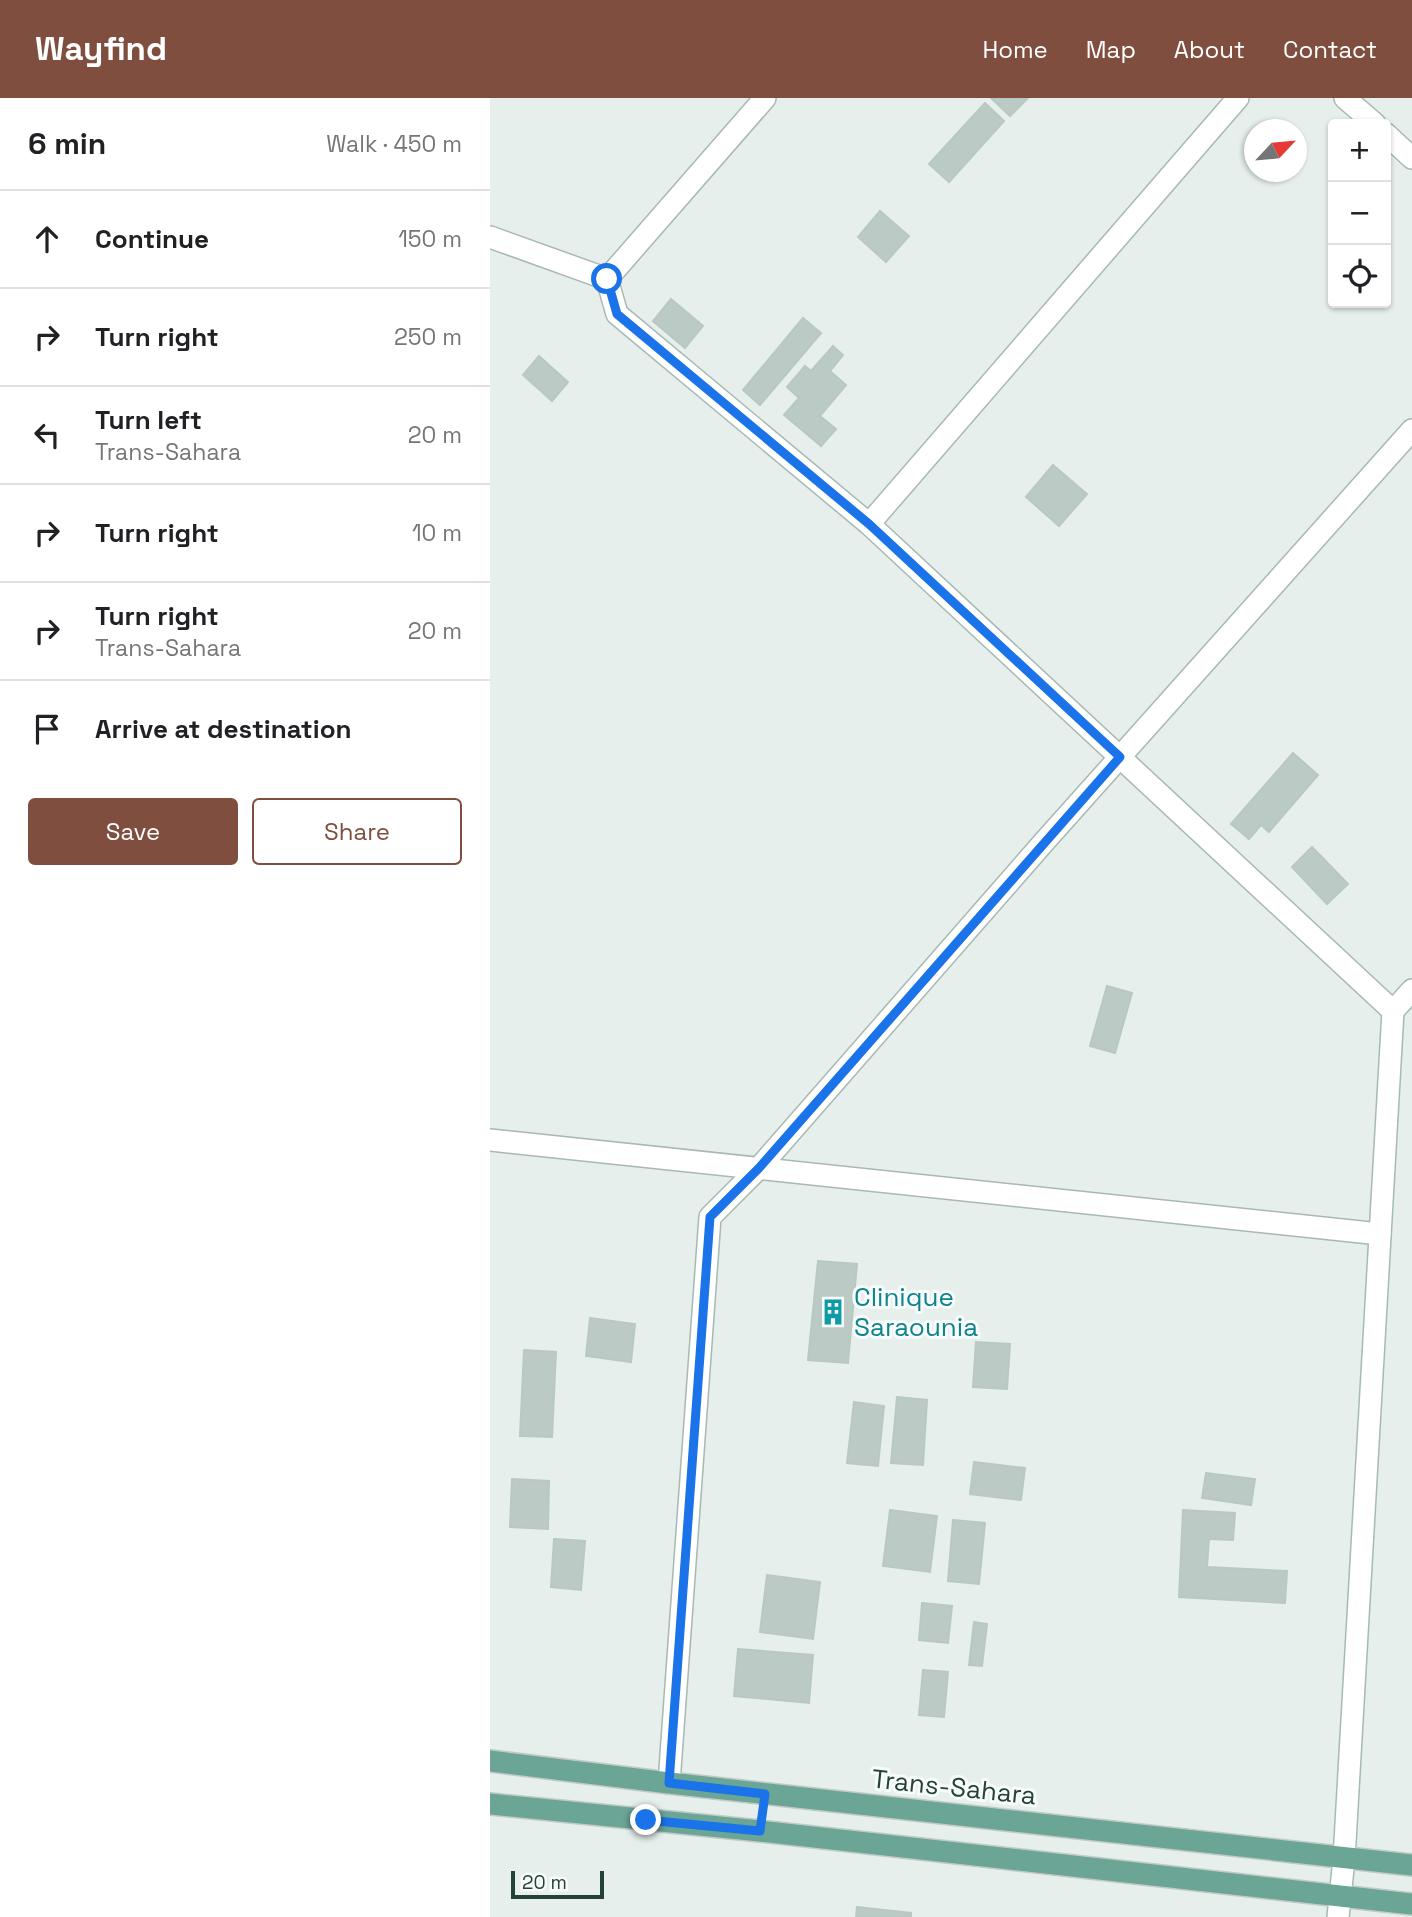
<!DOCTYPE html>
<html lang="en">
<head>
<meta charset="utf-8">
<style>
	:root { --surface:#fff; --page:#f6f6f6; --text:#202124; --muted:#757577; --line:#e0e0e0; --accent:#7f4e3f }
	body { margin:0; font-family:"Space Grotesk",sans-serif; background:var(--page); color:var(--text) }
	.controls { position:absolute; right:21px; top:21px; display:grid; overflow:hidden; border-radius:7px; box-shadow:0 2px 5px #0004 }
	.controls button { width:63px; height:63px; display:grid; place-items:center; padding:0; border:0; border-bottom:2px solid var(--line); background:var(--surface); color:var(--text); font:35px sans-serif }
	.compass { position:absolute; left:754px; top:21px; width:63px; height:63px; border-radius:50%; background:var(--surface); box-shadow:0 2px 5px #0004; rotate:64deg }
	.scale { position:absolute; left:21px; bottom:18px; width:93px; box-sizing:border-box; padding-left:7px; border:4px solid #24423a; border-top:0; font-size:19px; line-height:24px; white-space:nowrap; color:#24423a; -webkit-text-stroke:5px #f7fbf9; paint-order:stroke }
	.stop { position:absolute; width:21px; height:21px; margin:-16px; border:5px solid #1a73e8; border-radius:50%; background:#fff }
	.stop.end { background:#1a73e8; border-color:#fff; box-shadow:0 2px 7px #0008 }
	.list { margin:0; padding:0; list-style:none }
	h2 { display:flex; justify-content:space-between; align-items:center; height:91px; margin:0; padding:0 28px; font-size:30px }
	h2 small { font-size:23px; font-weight:400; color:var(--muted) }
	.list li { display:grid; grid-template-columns:46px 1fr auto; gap:21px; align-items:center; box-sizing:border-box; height:98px; padding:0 28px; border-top:2px solid var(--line) }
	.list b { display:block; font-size:26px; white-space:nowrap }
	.list p { margin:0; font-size:23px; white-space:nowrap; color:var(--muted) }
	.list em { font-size:23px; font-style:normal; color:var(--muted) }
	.actions { display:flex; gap:14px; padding:21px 28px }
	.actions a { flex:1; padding:16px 0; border:2px solid var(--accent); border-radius:7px; text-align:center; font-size:24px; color:var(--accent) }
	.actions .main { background:var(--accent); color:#fff }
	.icon { flex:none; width:38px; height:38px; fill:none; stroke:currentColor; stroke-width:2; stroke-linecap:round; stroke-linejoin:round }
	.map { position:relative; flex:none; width:922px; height:1819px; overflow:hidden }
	header { display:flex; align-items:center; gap:42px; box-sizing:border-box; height:98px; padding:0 35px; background:var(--accent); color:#fff }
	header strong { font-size:33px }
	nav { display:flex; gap:38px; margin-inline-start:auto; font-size:24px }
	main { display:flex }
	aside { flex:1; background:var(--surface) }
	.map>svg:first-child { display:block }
	.building { fill:#bbcac4; stroke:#b8c9c2; stroke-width:2 }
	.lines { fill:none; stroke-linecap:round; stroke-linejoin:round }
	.street-casing { stroke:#a8b8b2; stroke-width:24 }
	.secondary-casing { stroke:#a4bbb3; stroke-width:24 }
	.primary-casing { stroke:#c2cac8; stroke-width:24 }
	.street { stroke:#fff; stroke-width:21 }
	.secondary { stroke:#fff; stroke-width:21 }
	.primary { stroke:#6aa596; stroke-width:21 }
	.route { stroke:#1a73e8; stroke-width:9 }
	.labels { text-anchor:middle; stroke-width:6; stroke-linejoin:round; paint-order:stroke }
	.culture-label { font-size:26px; fill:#0d838f; stroke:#f7fbf9; text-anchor:start }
	.street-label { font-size:26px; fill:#24423a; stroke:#f7fbf9 }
</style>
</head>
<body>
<header>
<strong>Wayfind</strong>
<nav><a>Home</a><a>Map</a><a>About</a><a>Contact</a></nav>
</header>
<main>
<aside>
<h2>6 min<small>Walk · 450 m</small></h2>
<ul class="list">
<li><svg class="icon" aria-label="ahead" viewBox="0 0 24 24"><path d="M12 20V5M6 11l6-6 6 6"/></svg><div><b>Continue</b></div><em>150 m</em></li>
<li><svg class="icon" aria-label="right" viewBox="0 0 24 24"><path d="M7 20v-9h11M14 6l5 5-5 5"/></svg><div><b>Turn right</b></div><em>250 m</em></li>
<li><svg class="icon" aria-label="left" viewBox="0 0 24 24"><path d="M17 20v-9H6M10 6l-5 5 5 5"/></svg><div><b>Turn left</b><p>Trans-Sahara</p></div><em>20 m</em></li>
<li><svg class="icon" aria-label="right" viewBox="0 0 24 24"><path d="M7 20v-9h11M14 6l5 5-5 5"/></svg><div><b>Turn right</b></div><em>10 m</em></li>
<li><svg class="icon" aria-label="right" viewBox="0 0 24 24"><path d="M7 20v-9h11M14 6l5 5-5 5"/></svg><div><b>Turn right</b><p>Trans-Sahara</p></div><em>20 m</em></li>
<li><svg class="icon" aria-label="arrive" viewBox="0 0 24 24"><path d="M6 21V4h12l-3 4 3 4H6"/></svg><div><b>Arrive at destination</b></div></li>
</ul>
<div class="actions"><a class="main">Save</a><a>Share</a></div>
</aside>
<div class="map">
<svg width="922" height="1819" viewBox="0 0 922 1819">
	<rect width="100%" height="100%" fill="#e6efeb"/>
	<g class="building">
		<path d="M501 0H538L520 18Z"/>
		<path d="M495 5 514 23 459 84 439 66Z"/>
		<path d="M390 113 419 138 396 164 368 139Z"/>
		<path d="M181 201 213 228 195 250 163 223Z"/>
		<path d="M313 220 331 235 270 307 253 292Z"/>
		<path d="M343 248 353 257 340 273 356 287 330 318 346 331 331 348 294 317 309 300 297 289 315 268 321 273Z"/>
		<path d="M49 258 78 284 62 303 33 277Z"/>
		<path d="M563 367 597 396 569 428 536 399Z"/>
		<path d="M803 655 828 677 779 734 771 727 759 741 741 726Z"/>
		<path d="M822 749 858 786 837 806 802 769Z"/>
		<path d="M617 888 642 895 625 955 600 948Z"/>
		<path d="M328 1163 367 1166 358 1265 318 1262Z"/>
		<path d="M100 1220 145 1226 141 1264 96 1258Z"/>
		<path d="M486 1244 520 1246 517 1291 483 1289Z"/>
		<path d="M34 1252 66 1254 62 1339 30 1338Z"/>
		<path d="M407 1299 437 1302 433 1367 401 1365Z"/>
		<path d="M364 1304 394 1308 388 1368 357 1365Z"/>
		<path d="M484 1364 535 1370 531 1402 480 1396Z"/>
		<path d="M716 1375 765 1381 761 1407 712 1400Z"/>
		<path d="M22 1381 59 1383 58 1431 20 1429Z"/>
		<path d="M400 1412 447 1418 440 1474 393 1468Z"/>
		<path d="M693 1412 745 1415 743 1442 719 1441 717 1469 797 1473 795 1505 689 1499Z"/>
		<path d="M463 1422 495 1425 489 1486 458 1483Z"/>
		<path d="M64 1441 95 1443 91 1492 61 1489Z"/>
		<path d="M277 1477 330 1484 323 1541 270 1534Z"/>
		<path d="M432 1505 462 1508 458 1545 429 1542Z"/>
		<path d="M484 1524 497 1526 492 1568 479 1567Z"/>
		<path d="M248 1551 323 1557 319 1605 244 1598Z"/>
		<path d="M433 1572 458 1574 454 1619 429 1617Z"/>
		<path d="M367 1809 421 1815V1819H366Z"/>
	</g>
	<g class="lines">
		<g class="street-casing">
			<g id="street">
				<path d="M855 0 885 26"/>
				<path d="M896 36 922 60"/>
				<path d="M0 139 117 181"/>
				<path d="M117 181 127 216 379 426 903 913"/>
				<path d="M117 181 275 0"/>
				<path d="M379 426 748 0"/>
				<path d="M0 1042 890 1136"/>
				<path d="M179 1685 220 1119 269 1070 554 744 922 332"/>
			</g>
		</g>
		<g class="secondary-casing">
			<path id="secondary" d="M848 1819 854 1761 903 913 922 892"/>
		</g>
		<g class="primary-casing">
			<g id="primary">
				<path d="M0 1663 179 1685 922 1767"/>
				<path d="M0 1706 270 1733 922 1806"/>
			</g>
		</g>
		<use href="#street" class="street"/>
		<use href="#secondary" class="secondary"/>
		<use href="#primary" class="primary"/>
	</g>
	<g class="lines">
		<path class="route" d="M117 181 127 216 379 426 630 659 269 1070 220 1119 179 1685 275 1696 270 1733 156 1722"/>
	</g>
	<defs>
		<g id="building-bare" transform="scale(2.1)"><path d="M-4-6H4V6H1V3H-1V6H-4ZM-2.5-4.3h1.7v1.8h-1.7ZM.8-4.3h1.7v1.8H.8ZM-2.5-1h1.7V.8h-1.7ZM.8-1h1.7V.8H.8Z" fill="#0f9aa8" stroke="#f7fbf9" stroke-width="2.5" paint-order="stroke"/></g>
	</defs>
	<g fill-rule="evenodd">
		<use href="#building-bare" x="343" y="1214"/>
	</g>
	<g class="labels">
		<g class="culture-label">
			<text x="364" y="1208">Clinique<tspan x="364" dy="30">Saraounia</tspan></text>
		</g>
		<g class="street-label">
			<text transform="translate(464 1689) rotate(6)" y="9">Trans-Sahara</text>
		</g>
	</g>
</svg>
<div class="controls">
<button>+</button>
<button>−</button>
<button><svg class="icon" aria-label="locate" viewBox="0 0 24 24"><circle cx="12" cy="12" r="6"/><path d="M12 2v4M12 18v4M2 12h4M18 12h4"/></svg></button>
</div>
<svg class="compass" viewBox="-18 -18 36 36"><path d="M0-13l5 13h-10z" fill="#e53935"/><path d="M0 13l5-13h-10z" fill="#757577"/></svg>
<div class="scale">20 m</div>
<div class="stop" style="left:117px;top:181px"></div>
<div class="stop end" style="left:156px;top:1722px"></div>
</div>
</main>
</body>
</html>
